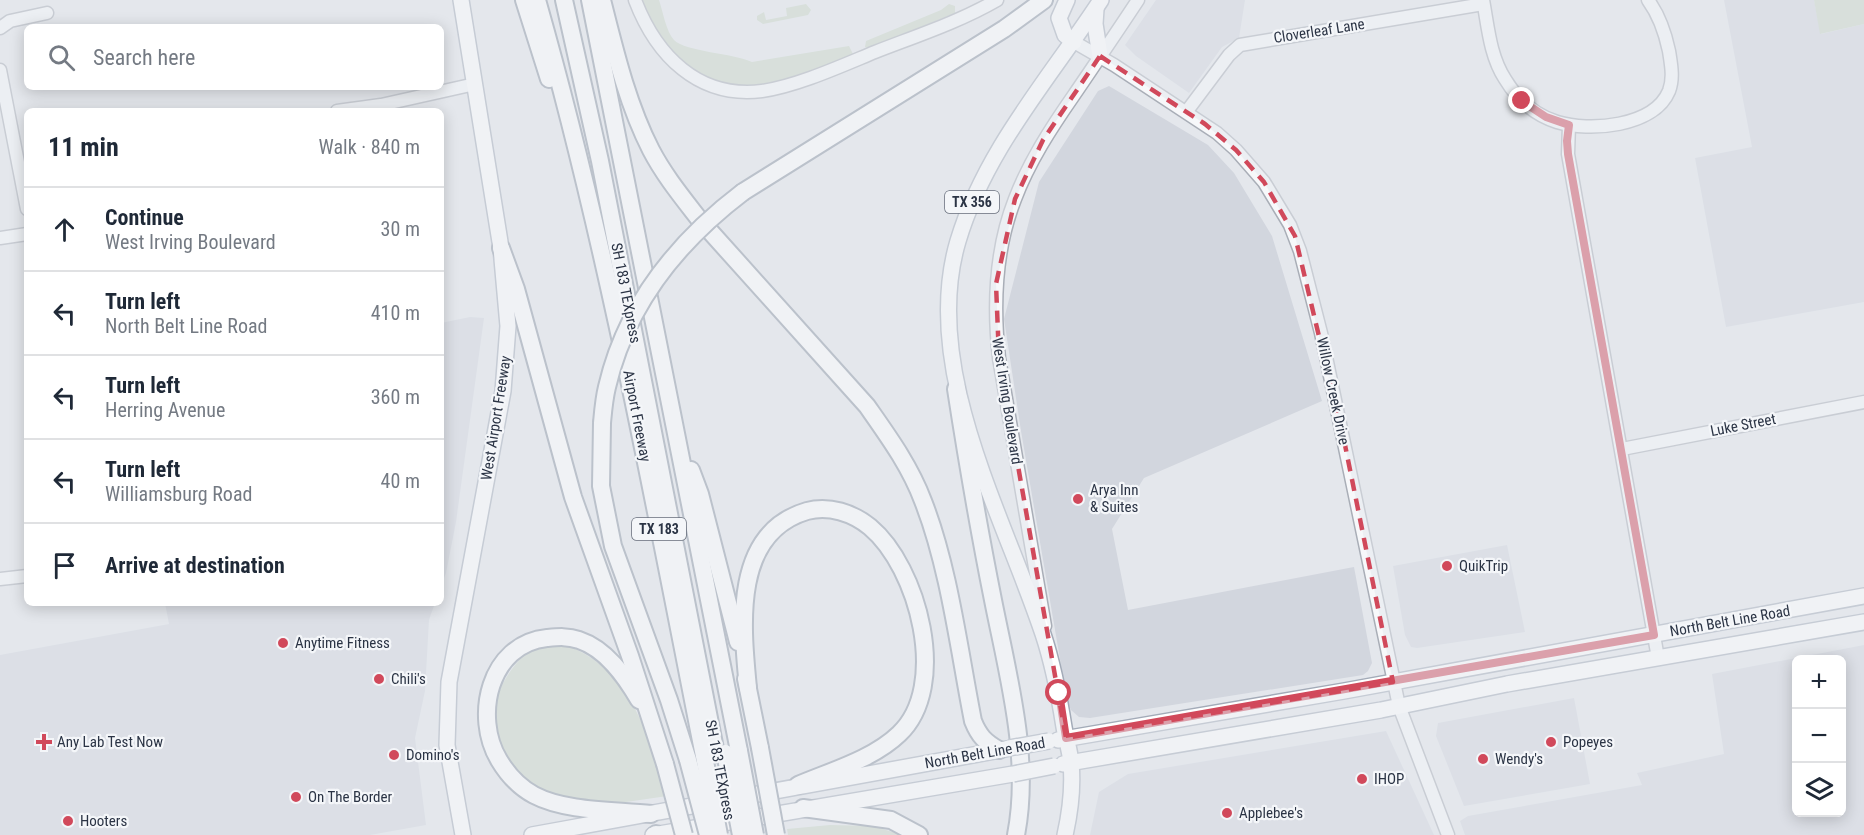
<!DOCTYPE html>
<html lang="en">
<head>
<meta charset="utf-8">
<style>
	:root { --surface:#fff; --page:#f6f6f7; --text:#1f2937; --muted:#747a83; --line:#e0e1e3 }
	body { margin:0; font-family:"Roboto Condensed",sans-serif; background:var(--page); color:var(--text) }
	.controls { position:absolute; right:18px; bottom:18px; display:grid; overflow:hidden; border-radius:9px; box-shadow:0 3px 15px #0003 }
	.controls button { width:54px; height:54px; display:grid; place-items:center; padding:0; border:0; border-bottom:2px solid var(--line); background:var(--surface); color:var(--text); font:30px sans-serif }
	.stop { position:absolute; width:18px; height:18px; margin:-14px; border:4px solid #d1495b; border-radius:50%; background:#fff }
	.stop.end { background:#d1495b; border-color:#fff; box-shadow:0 2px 6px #0008 }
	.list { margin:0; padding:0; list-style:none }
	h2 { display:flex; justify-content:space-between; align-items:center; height:78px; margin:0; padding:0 24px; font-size:26px }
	h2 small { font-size:20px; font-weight:400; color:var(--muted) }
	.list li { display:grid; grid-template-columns:39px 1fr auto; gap:18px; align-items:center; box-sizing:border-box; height:84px; padding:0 24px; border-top:2px solid var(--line) }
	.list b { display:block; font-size:22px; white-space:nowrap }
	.list p { margin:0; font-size:20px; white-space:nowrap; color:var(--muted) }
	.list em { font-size:20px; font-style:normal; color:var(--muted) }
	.icon { flex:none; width:33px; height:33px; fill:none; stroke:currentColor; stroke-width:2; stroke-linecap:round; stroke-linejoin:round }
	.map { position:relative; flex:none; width:1864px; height:835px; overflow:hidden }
	.search { position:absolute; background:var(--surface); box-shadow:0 3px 15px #0003; left:24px; top:24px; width:420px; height:66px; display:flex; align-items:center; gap:15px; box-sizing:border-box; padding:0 21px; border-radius:9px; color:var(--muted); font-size:22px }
	.panel { position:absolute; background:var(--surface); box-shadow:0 3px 15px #0003; left:24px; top:108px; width:420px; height:498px; border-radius:9px }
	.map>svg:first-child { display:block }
	.built { fill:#d2d6de; fill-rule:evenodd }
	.green { fill:#c9d6c5 }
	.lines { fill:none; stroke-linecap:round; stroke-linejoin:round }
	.minor-casing { stroke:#a9aeb7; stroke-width:15 }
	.major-casing { stroke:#a3abb8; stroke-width:18 }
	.highway-casing { stroke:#8b94a3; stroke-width:20 }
	.minor { stroke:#f7f8fa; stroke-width:12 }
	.major { stroke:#fff; stroke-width:15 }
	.highway { stroke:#fff; stroke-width:16 }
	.major-bridge-casing { stroke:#a3abb8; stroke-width:18; stroke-linecap:butt }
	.highway-bridge-casing { stroke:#8b94a3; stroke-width:20; stroke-linecap:butt }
	.major-bridge { stroke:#fff; stroke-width:15 }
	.highway-bridge { stroke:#fff; stroke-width:16 }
	.route { stroke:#d1495b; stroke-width:8 }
	.marked { fill:none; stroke:#d1495b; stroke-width:4.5; stroke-dasharray:12 8; stroke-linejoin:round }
	.poi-dot { fill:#d1495b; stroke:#f4f6f9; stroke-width:2 }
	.labels { text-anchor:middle; stroke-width:4.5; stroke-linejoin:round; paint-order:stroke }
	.shield { fill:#f4f6f9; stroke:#676e7b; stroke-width:1.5 }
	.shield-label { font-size:14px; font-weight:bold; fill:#2b3445 }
	.street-label { font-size:15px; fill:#2b3445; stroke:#f4f6f9 }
	.poi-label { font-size:15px; fill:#2b3445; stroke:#f4f6f9; text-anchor:start }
</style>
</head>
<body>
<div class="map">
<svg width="1864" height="835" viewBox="0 0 1864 835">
	<rect width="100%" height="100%" fill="#e4e7ec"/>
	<g class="built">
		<path d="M1156 0H1245L1239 38 1222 47 1189 93 1136 56 1125 45Z"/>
		<path d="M1724 0H1814L1821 34 1864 24V302L1726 327 1695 158 1752 147Z"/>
		<path d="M1109 86 1208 145 1234 173 1272 236 1322 401 1144 478 1112 529 1128 610 1354 567 1372 663 1368 671 1363 675 1090 718 1079 717 1071 710 1067 700 1021 431 1004 319 1039 182 1098 91Z"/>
		<path d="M470 317 484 318 456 522 446 573 441 586V323Z"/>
		<path d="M1507 545 1525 632 1417 648 1411 647 1405 635 1393 566Z"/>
		<path d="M165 603H435L429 620 425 691 415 738 426 825 370 835H0V655L169 624Z"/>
		<path d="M1864 645V835H1465L1460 821 1468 816 1642 785 1637 773 1724 754 1712 674ZM1796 660H1842V812H1796Z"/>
		<path d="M1574 698 1590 784 1464 806 1436 736 1438 723Z"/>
		<path d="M1386 731 1434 835H1090L1099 792 1128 774Z"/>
	</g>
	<g class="green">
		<path d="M642 0H659C663 12 666 31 674 40 686 52 733 53 752 62L849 46 853 54 850 57 784 83 762 88 717 84 684 68 667 50 646 18Z"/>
		<path d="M1814 0H1864V24L1820 34Z"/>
		<path d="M806 4 811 10 808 15 763 24 757 20V16L764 12 766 20 787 16 786 8Z"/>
		<path d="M949 4 955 6V13L870 48 865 47 866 41 941 10Z"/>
		<path d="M566 645C632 670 648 735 667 796 631 801 590 811 554 796 508 777 478 724 506 678 513 667 522 654 535 649 544 646 556 646 566 645Z"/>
		<path d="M830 825 873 826 902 835H788L787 829Z"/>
	</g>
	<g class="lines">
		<g class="minor-casing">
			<g id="minor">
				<path d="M635 0C656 55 698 99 762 91 797 86 841 66 875 52 916 36 959 22 997 0"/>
				<path d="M1483 0C1488 27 1490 56 1505 79 1517 99 1535 115 1557 122 1589 132 1654 127 1669 91 1674 78 1671 64 1669 51 1665 32 1659 15 1648 0"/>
				<path d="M0 28 10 21 47 13"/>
				<path d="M1074 42 1114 65 1217 133 1236 150 1264 182 1290 225 1300 251 1321 333 1399 706 1448 835"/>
				<path d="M0 70 27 209"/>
				<path d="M337 111 381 105 475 84"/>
				<path d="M1187 111 1229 55 1240 45 1483 4"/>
				<path d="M1569 125 1568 154 1658 658"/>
				<path d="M0 238 27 234"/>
				<path d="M1622 449 1864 402"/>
				<path d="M0 579 27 576"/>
				<path d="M1045 626 999 358C993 304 995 250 1015 199 1029 162 1051 128 1074 95 1095 64 1117 32 1138 0"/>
			</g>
		</g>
		<g class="major-casing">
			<g id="major">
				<path d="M461 0 501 248 508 326 503 391 449 682 447 745 463 835"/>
				<path d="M1067 0 1059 18 1065 35 1074 42"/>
				<path d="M1096 9 1095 24 1100 56"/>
				<path d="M1058 740 1344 691 1864 596"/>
				<path d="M1063 764 1381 710 1507 684 1864 622"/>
				<path d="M532 835 1006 749"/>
				<path d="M653 835 1013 774"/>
				<path d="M1065 835C1070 813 1073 785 1071 763 1070 751 1066 739 1064 727 1059 695 1053 664 1043 634 1004 516 920 368 958 241 985 150 1050 78 1101 0"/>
			</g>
		</g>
		<g class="highway-casing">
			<g id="highway">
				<path d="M524 0 549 79"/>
				<path d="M537 0C608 249 654 503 704 756"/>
				<path d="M564 0 600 161 716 754"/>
				<path d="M590 0 739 751"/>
				<path d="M602 0C615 51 627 103 651 150 664 175 682 197 699 219L867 406C888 436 910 466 923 501 949 567 959 650 973 721 979 736 985 742 999 750"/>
				<path d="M743 192 1004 29 1044 0"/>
				<path d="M501 248 516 289 573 497 630 656 665 764"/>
				<path d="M956 389C967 460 979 530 993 600 1008 676 1031 758 1016 835"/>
				<path d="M602 423 601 486 613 546 669 700 688 760"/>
				<path d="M691 470 700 494 738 642"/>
				<path d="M746 679 760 748"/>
				<path d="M748 688C742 626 732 533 807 511 829 505 853 513 870 527 918 567 950 686 899 734 873 759 831 771 798 785"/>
				<path d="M639 700C625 676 606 649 579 640 568 636 558 637 547 638 489 644 473 717 499 760 508 775 519 787 534 795 566 812 616 810 651 814"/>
				<path d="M803 808 891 820 919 835"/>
				<path d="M655 835 656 834"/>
			</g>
		</g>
		<use href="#minor" class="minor"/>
		<use href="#major" class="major"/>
		<use href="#highway" class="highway"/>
		<g class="major-bridge-casing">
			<g id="major-bridge">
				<path d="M1009 748 1049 741"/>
				<path d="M1013 774 1054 766"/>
			</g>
		</g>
		<g class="highway-bridge-casing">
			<g id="highway-bridge">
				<path d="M602 423C603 412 604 399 607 387 626 305 677 242 743 192"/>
				<path d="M760 748 776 835"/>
				<path d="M739 751 755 835"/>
				<path d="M725 753 741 835"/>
				<path d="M704 756 719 835"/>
				<path d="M688 760 708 835"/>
				<path d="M665 764 684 835"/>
			</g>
		</g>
		<use href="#major-bridge" class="major-bridge"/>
		<use href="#highway-bridge" class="highway-bridge"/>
	</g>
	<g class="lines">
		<path class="route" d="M1059 693 1066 738 1654 635 1568 154 1567 141 1569 125 1546 117 1522 101"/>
	</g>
	<path d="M0 0H1864V835H0ZM1100 56 1205 124 1236 150 1264 182 1295 236 1345 445 1393 682 1066 738 999 358 996 284 1015 199 1043 140Z" fill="#e4e7ec" fill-opacity=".55" fill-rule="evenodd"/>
	<path class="marked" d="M1100 56 1205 124 1236 150 1264 182 1295 236 1345 445 1393 682 1066 738 999 358 996 284 1015 199 1043 140Z"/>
	<g class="poi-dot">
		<circle cx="1078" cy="499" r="6"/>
		<circle cx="1447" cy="566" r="6"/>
		<circle cx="283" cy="643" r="6"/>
		<circle cx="379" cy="679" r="6"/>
		<path d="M41 733h6v6h6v6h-6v6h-6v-6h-6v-6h6z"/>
		<circle cx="1551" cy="742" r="6"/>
		<circle cx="394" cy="755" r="6"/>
		<circle cx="1483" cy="759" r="6"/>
		<circle cx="1362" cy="779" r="6"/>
		<circle cx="296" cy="797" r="6"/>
		<circle cx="1227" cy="813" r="6"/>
		<circle cx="68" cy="821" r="6"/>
	</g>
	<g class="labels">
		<g class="shield">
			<rect x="945" y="191" width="54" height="22" rx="4.5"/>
			<rect x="632" y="518" width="54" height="22" rx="4.5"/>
		</g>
		<g class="shield-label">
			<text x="972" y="207">TX 356</text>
			<text x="659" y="534">TX 183</text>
		</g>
		<g class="street-label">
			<text transform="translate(1319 31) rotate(-9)" y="5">Cloverleaf Lane</text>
			<text transform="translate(626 293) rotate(79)" y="5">SH 183 TEXpress</text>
			<text transform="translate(1333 391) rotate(78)" y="5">Willow Creek Drive</text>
			<text transform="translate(1007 401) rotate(81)" y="5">West Irving Boulevard</text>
			<text transform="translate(637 416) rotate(79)" y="5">Airport Freeway</text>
			<text transform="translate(496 418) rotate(-81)" y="5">West Airport Freeway</text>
			<text transform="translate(1743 425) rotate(-11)" y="5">Luke Street</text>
			<text transform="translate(1730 621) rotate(-10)" y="5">North Belt Line Road</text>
			<text transform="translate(985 753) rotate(-10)" y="5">North Belt Line Road</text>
			<text transform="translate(720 770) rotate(79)" y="5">SH 183 TEXpress</text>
		</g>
		<g class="poi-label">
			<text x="1090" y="495">Arya Inn<tspan x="1090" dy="17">&amp; Suites</tspan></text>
			<text x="1459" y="571">QuikTrip</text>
			<text x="295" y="648">Anytime Fitness</text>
			<text x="391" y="684">Chili's</text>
			<text x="57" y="747">Any Lab Test Now</text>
			<text x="1563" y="747">Popeyes</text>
			<text x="406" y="760">Domino's</text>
			<text x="1495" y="764">Wendy's</text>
			<text x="1374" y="784">IHOP</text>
			<text x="308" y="802">On The Border</text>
			<text x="1239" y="818">Applebee's</text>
			<text x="80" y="826">Hooters</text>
		</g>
	</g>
</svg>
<div class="controls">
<button>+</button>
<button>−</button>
<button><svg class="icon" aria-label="layers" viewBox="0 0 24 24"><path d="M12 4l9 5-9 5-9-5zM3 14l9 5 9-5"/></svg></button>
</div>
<div class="stop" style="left:1059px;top:693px"></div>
<div class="stop end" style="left:1522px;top:101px"></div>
<div class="search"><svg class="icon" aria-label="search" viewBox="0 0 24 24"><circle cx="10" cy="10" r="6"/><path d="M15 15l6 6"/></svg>Search here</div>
<section class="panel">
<h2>11 min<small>Walk · 840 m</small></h2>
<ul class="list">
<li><svg class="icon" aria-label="ahead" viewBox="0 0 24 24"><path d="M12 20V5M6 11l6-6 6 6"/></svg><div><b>Continue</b><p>West Irving Boulevard</p></div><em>30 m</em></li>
<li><svg class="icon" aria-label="left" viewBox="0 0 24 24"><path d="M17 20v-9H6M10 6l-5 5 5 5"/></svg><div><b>Turn left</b><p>North Belt Line Road</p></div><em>410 m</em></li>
<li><svg class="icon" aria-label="left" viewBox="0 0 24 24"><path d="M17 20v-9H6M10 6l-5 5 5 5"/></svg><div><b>Turn left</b><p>Herring Avenue</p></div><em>360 m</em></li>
<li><svg class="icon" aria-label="left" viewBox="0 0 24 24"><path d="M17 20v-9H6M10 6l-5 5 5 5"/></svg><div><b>Turn left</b><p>Williamsburg Road</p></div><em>40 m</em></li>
<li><svg class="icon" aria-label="arrive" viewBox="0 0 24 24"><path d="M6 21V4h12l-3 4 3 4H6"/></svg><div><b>Arrive at destination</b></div></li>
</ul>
</section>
</div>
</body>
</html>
